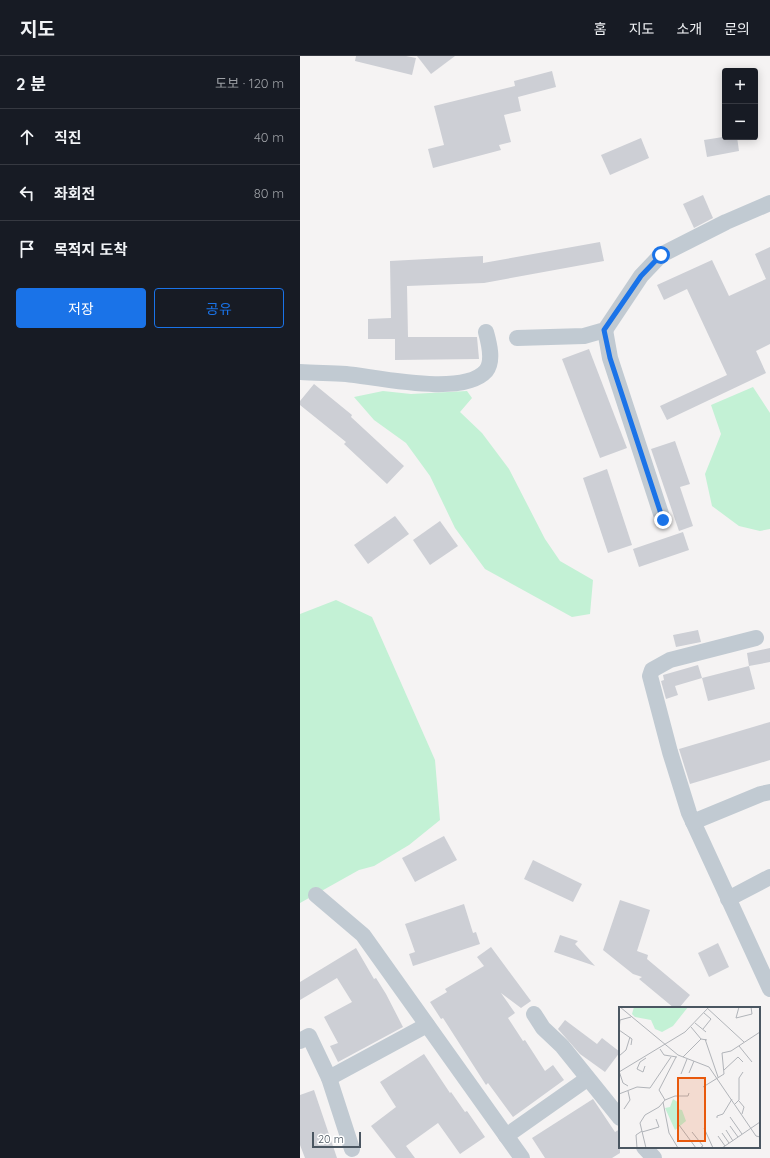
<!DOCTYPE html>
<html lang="ko">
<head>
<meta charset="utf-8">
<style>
	:root { --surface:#171b24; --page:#242831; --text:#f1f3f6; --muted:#9ea1a6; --line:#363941; --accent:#1a73e8 }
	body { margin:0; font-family:Quicksand,"Noto Sans KR",sans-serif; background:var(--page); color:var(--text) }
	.controls { position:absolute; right:12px; top:12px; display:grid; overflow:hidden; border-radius:4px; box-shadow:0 2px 10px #0003 }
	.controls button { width:36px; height:36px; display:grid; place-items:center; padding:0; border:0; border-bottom:1px solid var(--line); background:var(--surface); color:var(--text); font:20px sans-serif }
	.scale { position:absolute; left:12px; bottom:10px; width:49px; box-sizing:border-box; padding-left:4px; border:2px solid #4a5661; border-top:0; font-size:11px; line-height:14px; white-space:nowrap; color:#4a5661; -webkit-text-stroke:3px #fff; paint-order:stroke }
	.stop { position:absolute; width:12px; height:12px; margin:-9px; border:3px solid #1a73e8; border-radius:50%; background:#fff }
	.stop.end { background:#1a73e8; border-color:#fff; box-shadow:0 1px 4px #0008 }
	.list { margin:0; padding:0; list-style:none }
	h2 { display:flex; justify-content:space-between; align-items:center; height:52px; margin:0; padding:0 16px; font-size:17px }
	h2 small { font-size:13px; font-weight:400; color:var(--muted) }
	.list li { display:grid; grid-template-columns:26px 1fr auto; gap:12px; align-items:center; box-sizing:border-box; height:56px; padding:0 16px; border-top:1px solid var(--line) }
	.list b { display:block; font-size:15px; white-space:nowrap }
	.list em { font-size:13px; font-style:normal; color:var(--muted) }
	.actions { display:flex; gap:8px; padding:12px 16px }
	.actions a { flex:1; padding:9px 0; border:1px solid var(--accent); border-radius:4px; text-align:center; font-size:14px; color:var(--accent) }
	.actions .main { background:var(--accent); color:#fff }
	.icon { flex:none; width:22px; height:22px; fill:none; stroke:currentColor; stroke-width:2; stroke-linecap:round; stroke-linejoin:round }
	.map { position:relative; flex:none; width:470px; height:1102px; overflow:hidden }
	header { display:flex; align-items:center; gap:24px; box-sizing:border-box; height:56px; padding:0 20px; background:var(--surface); border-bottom:1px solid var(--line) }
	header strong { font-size:19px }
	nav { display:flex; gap:22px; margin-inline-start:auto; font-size:14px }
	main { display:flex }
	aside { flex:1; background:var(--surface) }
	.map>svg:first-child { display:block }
	.green { fill:#c3f1d5 }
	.building { fill:#cdcfd5 }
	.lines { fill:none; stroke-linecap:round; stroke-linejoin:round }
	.minor { stroke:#c1cad2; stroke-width:16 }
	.route { stroke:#1a73e8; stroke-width:5 }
	.inset-road { fill:none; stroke:#b1b4b9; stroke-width:1 }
	.view { fill:#e8590c; fill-opacity:0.15; stroke:#e8590c; stroke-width:2 }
	.inset-edge { fill:none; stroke:#4a5661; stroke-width:2 }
</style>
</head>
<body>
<header>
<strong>지도</strong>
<nav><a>홈</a><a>지도</a><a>소개</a><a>문의</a></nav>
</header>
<main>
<aside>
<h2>2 분<small>도보 · 120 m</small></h2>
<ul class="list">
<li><svg class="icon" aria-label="ahead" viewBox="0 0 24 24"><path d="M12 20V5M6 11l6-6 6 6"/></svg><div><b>직진</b></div><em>40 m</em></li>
<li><svg class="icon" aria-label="left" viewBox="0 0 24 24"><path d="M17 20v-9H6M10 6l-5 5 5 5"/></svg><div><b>좌회전</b></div><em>80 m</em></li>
<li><svg class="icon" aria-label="arrive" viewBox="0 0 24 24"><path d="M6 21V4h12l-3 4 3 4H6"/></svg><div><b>목적지 도착</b></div></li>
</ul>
<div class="actions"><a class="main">저장</a><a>공유</a></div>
</aside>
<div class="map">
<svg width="470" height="1102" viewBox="0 0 470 1102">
	<rect width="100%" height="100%" fill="#f5f3f3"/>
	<g class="green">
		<path d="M453 331 470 357V473L460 475 439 470 412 450 405 418 421 378 411 349Z"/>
		<path d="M83 335 111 338 167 335 172 342 160 356 182 377 209 413 245 483 260 505 293 524 290 558 272 561 185 513 155 472 130 420 106 387 74 364 54 341Z"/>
		<path d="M36 544 72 561 135 704 140 764 109 789 74 810 59 814 0 847V558Z"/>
	</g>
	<g class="building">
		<path d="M56 0H106L116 2 112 19 55 5Z"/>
		<path d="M117 0H155L131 18Z"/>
		<path d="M252 15 256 31 218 41 221 55 204 59 211 86 199 89 201 94 133 112 128 93 144 89 134 50 215 30 214 25Z"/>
		<path d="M423 81H437L439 95 407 101 404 84Z"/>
		<path d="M341 82 349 102 310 119 301 99Z"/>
		<path d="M403 139 413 162 394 172 383 148Z"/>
		<path d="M300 186 304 205 184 227 107 230 108 281H177L179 303 95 304V283H68V263L91 262 90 205 183 200V207Z"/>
		<path d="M470 191V288L456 295 466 317 367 364 360 350 427 319 387 233 364 244 357 229 412 204 429 240 466 223 455 198Z"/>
		<path d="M289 293 327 392 300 402 262 303Z"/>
		<path d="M14 328 52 359 51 361 104 410 87 428 44 388 46 386 0 349V345Z"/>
		<path d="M375 385 390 428 380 431 393 470 379 475 351 393Z"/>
		<path d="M307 413 332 489 308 497 283 422Z"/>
		<path d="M95 460 109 478 68 508 54 489Z"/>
		<path d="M140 465 158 490 130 509 113 484Z"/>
		<path d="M383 476 389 494 339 511 333 493Z"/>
		<path d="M398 574 401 586 376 591 373 579Z"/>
		<path d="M470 592V606L449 610 455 633 408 645 402 622 449 610 447 597Z"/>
		<path d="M398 609 402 622 375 630 378 639 366 643 361 625 364 624 363 619Z"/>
		<path d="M470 666V704L390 728 379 693Z"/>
		<path d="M144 780 157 804 115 826 102 802Z"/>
		<path d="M233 804 282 828 273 846 224 823Z"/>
		<path d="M320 844 350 854 337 895 348 899 347 903 390 939 379 952H374L339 923 342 921 333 918 303 894Z"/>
		<path d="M164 848 173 877 176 876 180 888 113 910 109 898 115 896 105 868Z"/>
		<path d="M260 879 278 885 275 888 295 910 254 896Z"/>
		<path d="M418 887 429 911 409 921 398 897Z"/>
		<path d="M191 891 231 945 221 952 201 937 215 957 208 962 223 985 225 984 245 1015 253 1009 264 1024 213 1061 188 1027 186 1029 143 962 141 963 130 946 147 936 145 933 184 910 177 901Z"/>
		<path d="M56 892 74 923 76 922 86 938 103 971 38 1006 30 990 38 987 24 961 52 946 37 922 0 944V926Z"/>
		<path d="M265 964 297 988 302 982 320 996 305 1016 280 998 258 973Z"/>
		<path d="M124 998 150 1037 151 1036 165 1056 167 1055 185 1081 160 1098 138 1067 106 1090 115 1102H96L71 1070 96 1051 80 1026Z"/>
		<path d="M14 1034 37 1102H5L0 1089V1039Z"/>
		<path d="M293 1043 315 1076 320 1073V1097L312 1102H245L232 1082Z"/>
	</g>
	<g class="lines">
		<g class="minor">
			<path d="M305 274 310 302 363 464"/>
			<path d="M217 282 284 280 305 274 341 220 361 199 426 166 470 147"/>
			<path d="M0 316C15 317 31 317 46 318 77 321 163 341 186 315 194 305 189 287 186 276"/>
			<path d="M456 582 370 604 352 614 350 620 370 696 389 757 470 933"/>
			<path d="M393 766 461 738 470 736"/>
			<path d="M16 839 63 879 222 1102"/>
			<path d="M428 843 470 821"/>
			<path d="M234 958 243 972 262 990 320 1062"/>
			<path d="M0 985 9 980 29 1022 52 1093"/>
			<path d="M29 1022 127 969"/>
			<path d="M206 1080 287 1023"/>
			<path d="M344 1091 354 1102"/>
		</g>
	</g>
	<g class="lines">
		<path class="route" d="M361 199 341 220 304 274 310 302 363 464"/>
	</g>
	<g transform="translate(319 951)">
		<rect width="141" height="141" fill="#f5f3f3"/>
		<path d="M15 0H69L54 19 43 25 36 22 32 13 16 10 13 7ZM54 92 60 96 58 102 63 103 67 114 56 123 46 101 51 100Z" fill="#c3f1d5"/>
		<path class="inset-road" d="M1 0 59 48 90 60 137 129 141 130M87 0 125 35M120 0 117 11 133 7 132 0M76 16 87 25M72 20 82 32 88 33M84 22 92 12 85 6M86 32 99 70M12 38 13 32 0 23 1 13 12 10M120 39 133 55M41 42 45 48 58 50M0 49 7 43 11 30M64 50 82 32M26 59 24 65 18 62 21 55 27 51M105 63 119 50 124 55M0 64 4 76 9 79M0 65 66 25 90 0M70 66 75 54M62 67 68 52M84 80 105 67 103 46 112 44 141 25M0 87 18 80 31 81 52 50M46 93 40 83 57 50M120 94 125 100 123 107M44 95 50 126 59 141M116 97 120 93V71L124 65M5 102 11 93 9 84M111 110 123 127M98 111V109L104 107 113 92M60 118 77 141M111 119 119 130M85 121 94 141M107 123 114 134M23 125 40 120 37 112M73 125 84 139 82 140M103 126 110 136M99 129 106 139M18 141 17 128 23 124M27 141 21 116 26 108 40 100 46 93 56 89H69L70 86M103 141 141 115"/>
		<path class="view" d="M59 71H86V134H59Z"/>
		<rect width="141" height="141" class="inset-edge"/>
	</g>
</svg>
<div class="controls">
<button>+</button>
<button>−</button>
</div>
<div class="scale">20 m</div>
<div class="stop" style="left:361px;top:199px"></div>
<div class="stop end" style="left:363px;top:464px"></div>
</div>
</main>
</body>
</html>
